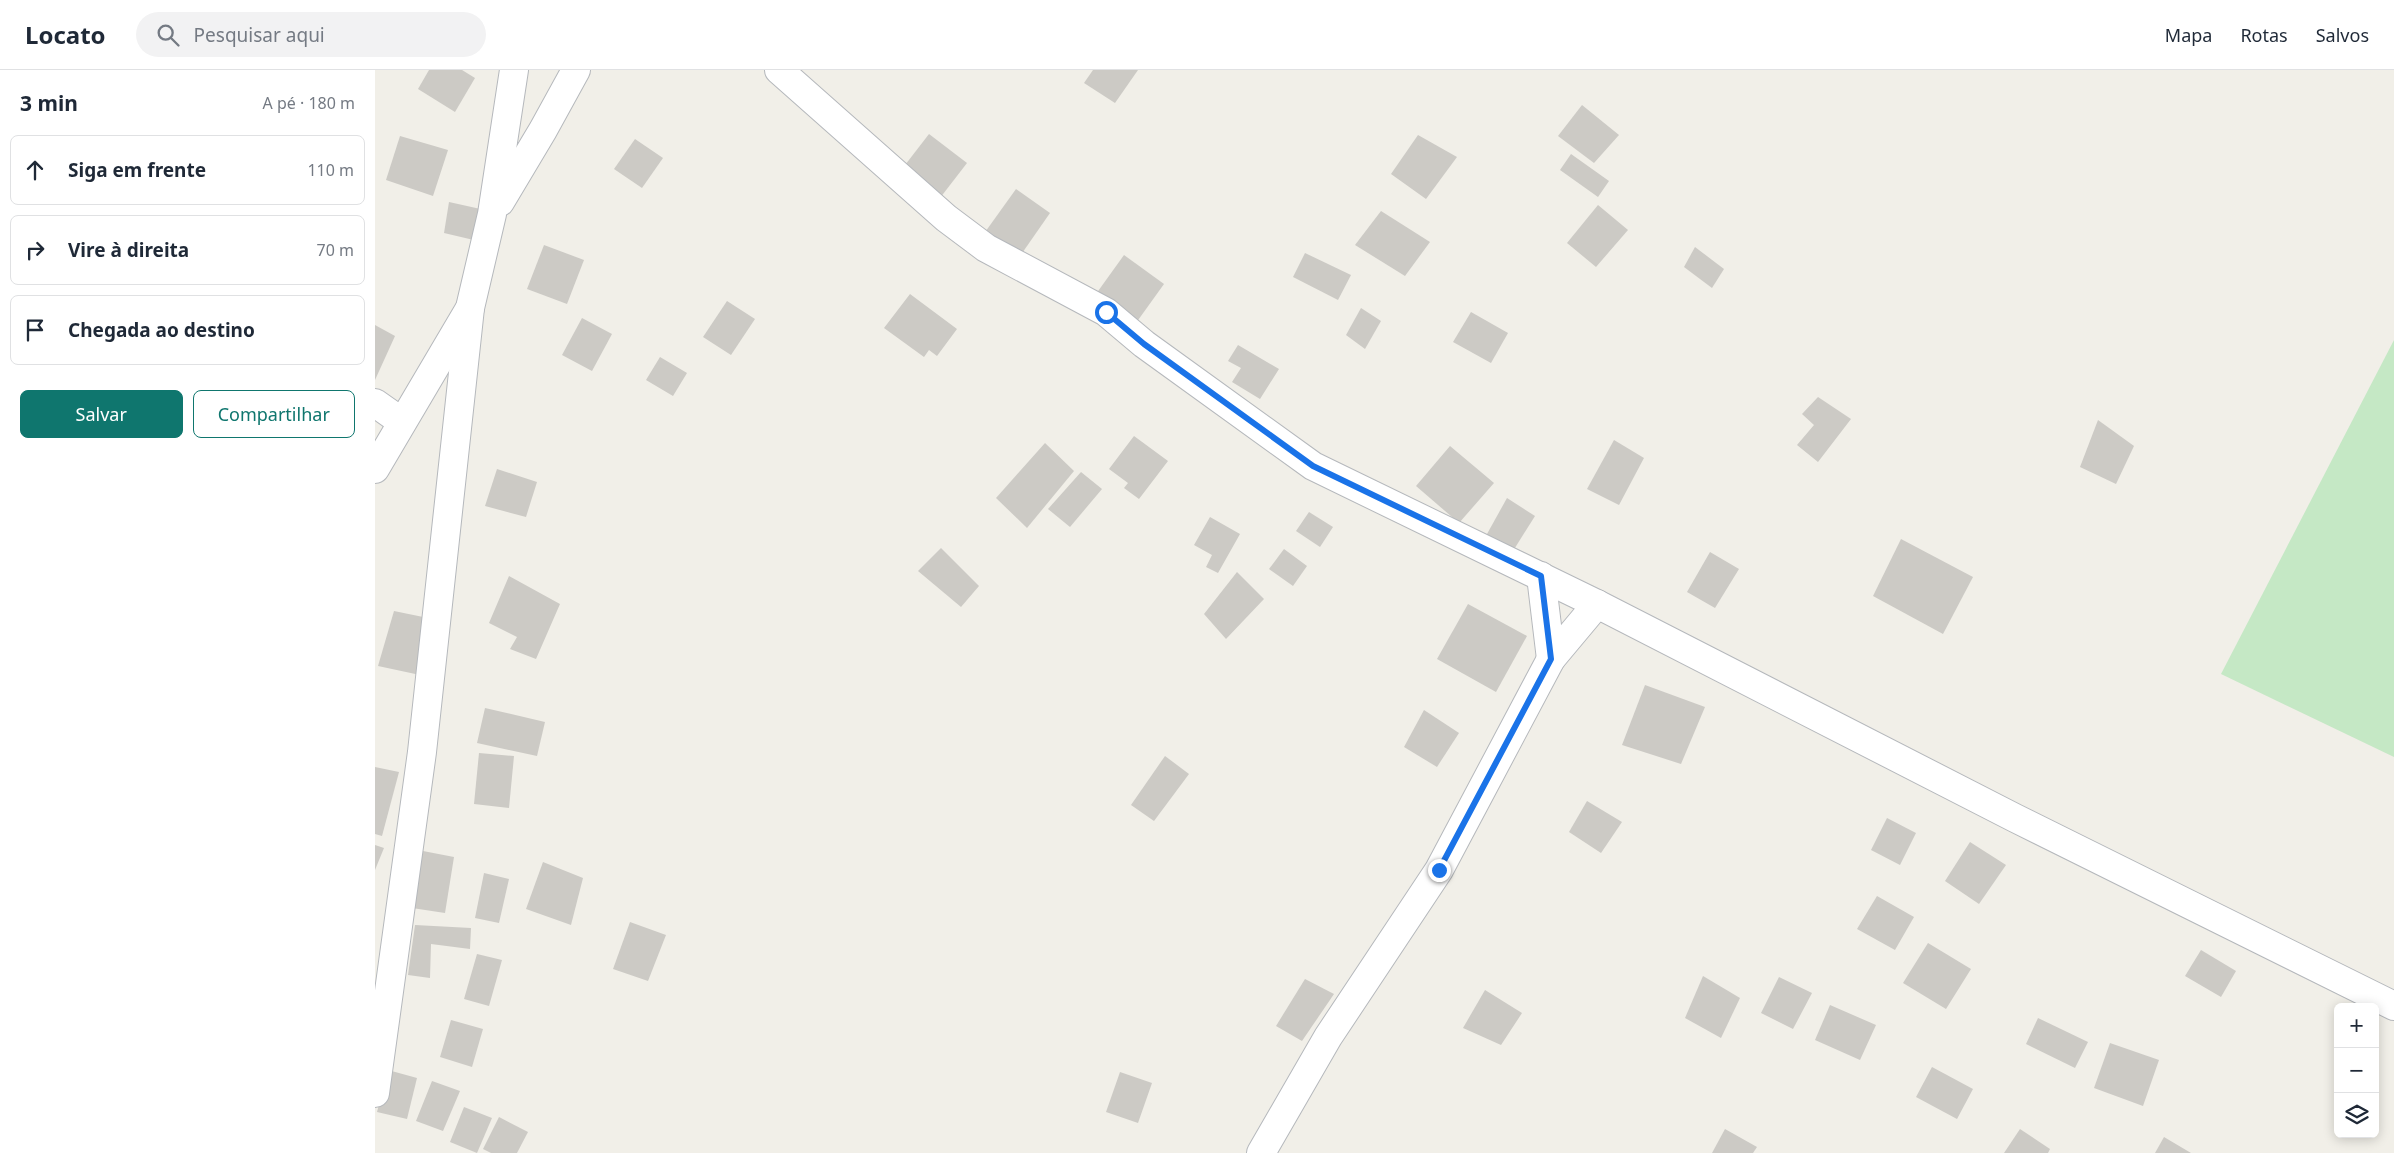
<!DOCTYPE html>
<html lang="pt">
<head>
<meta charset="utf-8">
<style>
	:root { --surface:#fff; --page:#f2f2f3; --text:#1f2937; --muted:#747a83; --line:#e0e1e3; --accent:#0f766e }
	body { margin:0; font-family:"Noto Sans",sans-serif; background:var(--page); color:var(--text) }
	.controls { position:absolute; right:15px; bottom:15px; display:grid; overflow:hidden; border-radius:8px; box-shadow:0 2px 12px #0003 }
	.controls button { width:45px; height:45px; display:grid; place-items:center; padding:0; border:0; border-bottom:1px solid var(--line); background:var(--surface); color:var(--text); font:25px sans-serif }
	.stop { position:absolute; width:15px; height:15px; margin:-11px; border:4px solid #1a73e8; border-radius:50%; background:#fff }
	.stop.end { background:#1a73e8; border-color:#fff; box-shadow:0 1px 5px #0008 }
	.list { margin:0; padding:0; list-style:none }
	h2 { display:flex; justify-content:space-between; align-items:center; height:65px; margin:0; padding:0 20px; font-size:21px }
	h2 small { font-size:16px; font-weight:400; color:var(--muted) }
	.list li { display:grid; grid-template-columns:32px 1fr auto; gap:15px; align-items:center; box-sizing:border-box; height:70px; margin:0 10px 10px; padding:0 10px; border:1px solid var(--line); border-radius:8px }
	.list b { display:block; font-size:19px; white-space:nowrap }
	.list em { font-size:16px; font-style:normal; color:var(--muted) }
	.actions { display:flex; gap:10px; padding:15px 20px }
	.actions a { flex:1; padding:11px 0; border:1px solid var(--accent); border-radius:8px; text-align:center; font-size:18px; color:var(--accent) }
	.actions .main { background:var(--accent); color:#fff }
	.icon { flex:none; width:28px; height:28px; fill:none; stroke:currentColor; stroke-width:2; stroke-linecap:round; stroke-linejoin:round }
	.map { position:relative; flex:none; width:2019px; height:1083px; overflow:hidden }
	header { display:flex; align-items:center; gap:30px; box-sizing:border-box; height:70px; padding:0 25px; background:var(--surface); border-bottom:1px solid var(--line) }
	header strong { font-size:24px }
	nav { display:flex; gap:28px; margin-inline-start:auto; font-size:18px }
	.search { width:350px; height:45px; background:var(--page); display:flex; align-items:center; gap:12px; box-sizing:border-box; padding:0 18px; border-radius:28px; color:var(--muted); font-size:19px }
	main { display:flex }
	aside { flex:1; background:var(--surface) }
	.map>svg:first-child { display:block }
	.green { fill:#c5e8c5 }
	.building { fill:#cccac5 }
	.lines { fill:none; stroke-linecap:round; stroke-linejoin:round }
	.minor-casing { stroke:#b5b8bc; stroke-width:30 }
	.minor { stroke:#fff; stroke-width:28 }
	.route { stroke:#1a73e8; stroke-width:6 }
</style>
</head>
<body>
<header>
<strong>Locato</strong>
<div class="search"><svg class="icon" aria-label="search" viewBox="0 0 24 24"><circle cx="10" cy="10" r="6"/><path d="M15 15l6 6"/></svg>Pesquisar aqui</div>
<nav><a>Mapa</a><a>Rotas</a><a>Salvos</a></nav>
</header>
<main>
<aside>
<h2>3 min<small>A pé · 180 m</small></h2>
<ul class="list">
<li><svg class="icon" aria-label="ahead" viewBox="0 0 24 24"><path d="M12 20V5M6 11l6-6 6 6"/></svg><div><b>Siga em frente</b></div><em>110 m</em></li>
<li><svg class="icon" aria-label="right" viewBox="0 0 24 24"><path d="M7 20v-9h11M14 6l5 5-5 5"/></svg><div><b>Vire à direita</b></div><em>70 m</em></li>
<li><svg class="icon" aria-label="arrive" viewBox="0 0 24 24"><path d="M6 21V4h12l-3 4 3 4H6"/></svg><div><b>Chegada ao destino</b></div></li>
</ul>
<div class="actions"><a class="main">Salvar</a><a>Compartilhar</a></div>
</aside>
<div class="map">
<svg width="2019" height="1083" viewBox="0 0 2019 1083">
	<rect width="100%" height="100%" fill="#f1efe8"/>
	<path class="green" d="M2019 270V687L1846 604Z"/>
	<g class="building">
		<path d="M54 0H87L100 8 80 42 43 19Z"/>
		<path d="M718 0H763L740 33 709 13Z"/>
		<path d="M1207 35 1244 65 1219 93 1183 66Z"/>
		<path d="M554 64 592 93 565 128 527 99Z"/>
		<path d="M1043 65 1082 87 1051 129 1016 104Z"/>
		<path d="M25 66 73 80 58 126 11 110Z"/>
		<path d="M260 69 288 88 267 118 239 99Z"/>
		<path d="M1196 84 1234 111 1223 127 1185 100Z"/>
		<path d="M641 119 675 143 643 189 608 165Z"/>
		<path d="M74 132 110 140 103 171 69 163Z"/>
		<path d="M1223 135 1253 160 1221 197 1192 173Z"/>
		<path d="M1006 141 1055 172 1030 206 980 175Z"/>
		<path d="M169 175 209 190 192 234 152 219Z"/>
		<path d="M1320 177 1349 199 1337 218 1309 197Z"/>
		<path d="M930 183 976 205 963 230 918 207Z"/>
		<path d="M749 185 789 214 761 253 721 224Z"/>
		<path d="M535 224 582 259 562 286 554 280 549 287 509 258Z"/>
		<path d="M352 231 380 249 356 285 328 267Z"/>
		<path d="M986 238 1006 251 990 279 971 265Z"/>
		<path d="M1096 242 1133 263 1116 293 1078 272Z"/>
		<path d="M207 248 237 264 217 301 187 285Z"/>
		<path d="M0 255 20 266 0 310Z"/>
		<path d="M863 275 904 299 885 329 857 312 866 298 853 291Z"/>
		<path d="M285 287 312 303 298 326 271 310Z"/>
		<path d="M1443 327 1476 349 1443 392 1422 375 1439 355 1427 344Z"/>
		<path d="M1723 350 1759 376 1741 414 1705 397Z"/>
		<path d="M759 366 793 391 764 429 749 418 753 413 734 399Z"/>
		<path d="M1239 370 1269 388 1244 435 1212 419Z"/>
		<path d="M670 373 699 401 652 458 621 428Z"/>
		<path d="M1075 376 1119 413 1084 453 1041 416Z"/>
		<path d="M122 399 162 412 151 447 110 436Z"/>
		<path d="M706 402 727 419 695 457 673 439Z"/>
		<path d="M1132 428 1160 446 1128 497 1102 482Z"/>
		<path d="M934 442 958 457 945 477 921 461Z"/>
		<path d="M835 447 865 464 843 503 831 497 837 485 819 475Z"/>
		<path d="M1526 469 1598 507 1568 564 1498 526Z"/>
		<path d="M566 478 604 516 586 537 543 501Z"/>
		<path d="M909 479 932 496 918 516 894 499Z"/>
		<path d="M1335 482 1364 499 1340 538 1312 522Z"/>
		<path d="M862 502 889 529 851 569 829 544Z"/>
		<path d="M134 506 185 534 161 589 135 579 142 567 114 553Z"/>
		<path d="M1093 534 1152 566 1121 622 1062 589Z"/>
		<path d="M19 541 53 548 45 605 3 596Z"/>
		<path d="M1270 615 1330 637 1306 694 1247 675Z"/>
		<path d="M110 638 170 652 162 686 102 673Z"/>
		<path d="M1049 640 1084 663 1062 697 1029 677Z"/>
		<path d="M104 683 139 686 134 738 99 734Z"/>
		<path d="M790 686 814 704 779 751 756 735Z"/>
		<path d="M0 697 24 702 7 766 0 764Z"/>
		<path d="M1212 731 1247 752 1226 783 1194 762Z"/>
		<path d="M1512 748 1541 763 1525 795 1496 780Z"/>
		<path d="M1595 772 1631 795 1604 834 1570 811Z"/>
		<path d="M0 775 9 778 0 800Z"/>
		<path d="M48 781 79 787 70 843 37 838Z"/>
		<path d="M168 792 208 808 196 855 151 839Z"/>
		<path d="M109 803 134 809 124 853 100 848Z"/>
		<path d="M1502 826 1539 847 1520 880 1482 859Z"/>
		<path d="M255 852 291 865 273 911 238 899Z"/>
		<path d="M40 855 96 858 95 879 56 874 55 908 33 905Z"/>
		<path d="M1553 873 1596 899 1571 939 1528 913Z"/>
		<path d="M1826 880 1861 901 1846 927 1810 906Z"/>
		<path d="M102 884 127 890 114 936 89 929Z"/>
		<path d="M1328 906 1365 928 1346 968 1310 948Z"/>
		<path d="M1404 907 1437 923 1418 959 1386 943Z"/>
		<path d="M930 909 959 924 927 971 901 956Z"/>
		<path d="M1110 920 1147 943 1126 975 1088 958Z"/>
		<path d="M1455 935 1501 955 1485 990 1440 970Z"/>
		<path d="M1663 948 1713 972 1700 998 1651 974Z"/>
		<path d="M76 950 108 959 97 997 65 987Z"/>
		<path d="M1735 973 1784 990 1768 1036 1719 1018Z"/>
		<path d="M1557 997 1598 1019 1582 1049 1541 1027Z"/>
		<path d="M13 1000 42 1008 32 1049 2 1042Z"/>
		<path d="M745 1002 777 1013 763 1053 731 1042Z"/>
		<path d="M57 1011 85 1021 68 1061 41 1051Z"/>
		<path d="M89 1037 117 1048 102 1083 75 1072Z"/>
		<path d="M124 1047 153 1062 142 1083H116L108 1079Z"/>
		<path d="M1350 1059 1382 1077 1378 1083H1337Z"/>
		<path d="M1645 1059 1675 1079 1673 1083H1629Z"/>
		<path d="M1789 1067 1816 1083H1780Z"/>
	</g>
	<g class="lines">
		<g class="minor-casing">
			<g id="minor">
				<path d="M404 0 571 148 611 178 731 242 769 274 938 396 1222 534 1640 748 2019 936"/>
				<path d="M125 132 168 60 201 0"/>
				<path d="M0 333 27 352"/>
				<path d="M0 399 95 238 117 144 139 0"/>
				<path d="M1166 506 1176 589"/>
				<path d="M0 1023 47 682 95 238"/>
				<path d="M886 1083 953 967 1064 800 1176 589 1222 534"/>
			</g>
		</g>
		<use href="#minor" class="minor"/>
	</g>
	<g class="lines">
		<path class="route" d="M731 242 769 274 938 396 1166 506 1176 589 1064 800"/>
	</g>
</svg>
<div class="controls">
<button>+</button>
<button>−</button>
<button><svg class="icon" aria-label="layers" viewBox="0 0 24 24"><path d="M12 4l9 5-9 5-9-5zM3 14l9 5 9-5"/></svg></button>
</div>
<div class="stop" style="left:731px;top:242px"></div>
<div class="stop end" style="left:1064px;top:800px"></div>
</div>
</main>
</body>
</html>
